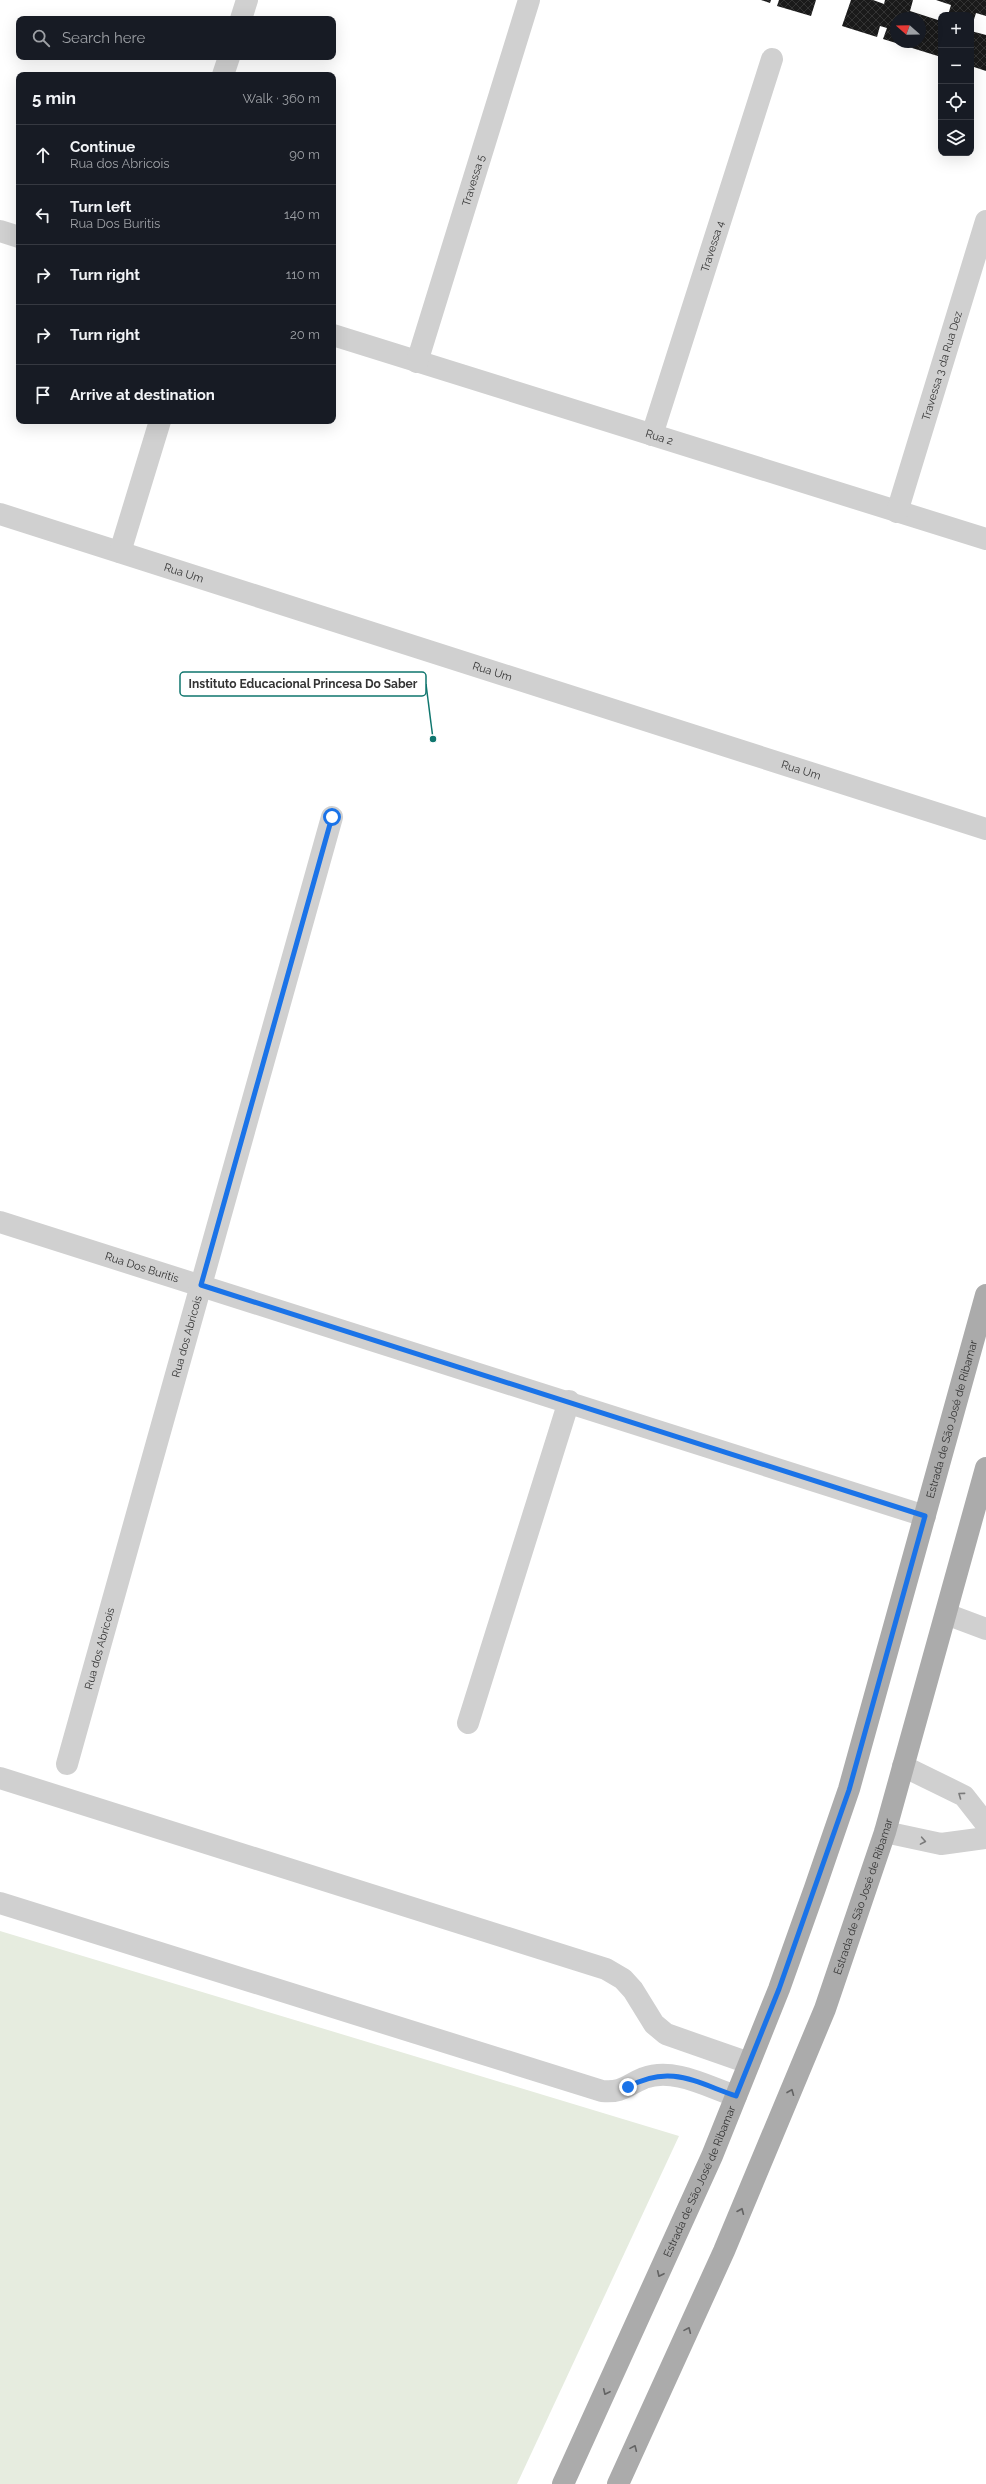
<!DOCTYPE html>
<html lang="en">
<head>
<meta charset="utf-8">
<style>
	:root { --surface:#171b24; --page:#242831; --text:#f1f3f6; --muted:#9ea1a6; --line:#363941 }
	body { margin:0; font-family:Raleway,sans-serif; background:var(--page); color:var(--text) }
	.controls { position:absolute; right:12px; top:12px; display:grid; overflow:hidden; border-radius:8px; box-shadow:0 4px 16px #0002 }
	.controls button { width:36px; height:36px; display:grid; place-items:center; padding:0; border:0; border-bottom:1px solid var(--line); background:var(--surface); color:var(--text); font:20px sans-serif }
	.compass { position:absolute; left:890px; top:12px; width:36px; height:36px; border-radius:50%; background:var(--surface); box-shadow:0 4px 16px #0002; rotate:290deg }
	.stop { position:absolute; width:12px; height:12px; margin:-9px; border:3px solid #1a73e8; border-radius:50%; background:#fff }
	.stop.end { background:#1a73e8; border-color:#fff; box-shadow:0 1px 4px #0008 }
	.list { margin:0; padding:0; list-style:none }
	h2 { display:flex; justify-content:space-between; align-items:center; height:52px; margin:0; padding:0 16px; font-size:17px }
	h2 small { font-size:13px; font-weight:400; color:var(--muted) }
	.list li { display:grid; grid-template-columns:26px 1fr auto; gap:12px; align-items:center; box-sizing:border-box; height:60px; padding:0 16px; border-top:1px solid var(--line) }
	.list b { display:block; font-size:15px; white-space:nowrap }
	.list p { margin:0; font-size:13px; white-space:nowrap; color:var(--muted) }
	.list em { font-size:13px; font-style:normal; color:var(--muted) }
	.icon { flex:none; width:22px; height:22px; fill:none; stroke:currentColor; stroke-width:2; stroke-linecap:round; stroke-linejoin:round }
	.map { position:relative; flex:none; width:986px; height:2484px; overflow:hidden }
	.search { position:absolute; background:var(--surface); box-shadow:0 4px 16px #0002; left:16px; top:16px; width:320px; height:44px; display:flex; align-items:center; gap:10px; box-sizing:border-box; padding:0 14px; border-radius:8px; color:var(--muted); font-size:15px }
	.panel { position:absolute; background:var(--surface); box-shadow:0 4px 16px #0002; left:16px; top:72px; width:320px; height:352px; border-radius:8px }
	.map>svg:first-child { display:block }
	.grass { fill:#e6ecdf }
	.building { fill:url(#building-cross-hatch); fill-rule:evenodd }
	.lines { fill:none; stroke-linecap:round; stroke-linejoin:round }
	.minor { stroke:#d0d0d0; stroke-width:22 }
	.major { stroke:#ababab; stroke-width:22 }
	.oneway { stroke:#7a7a7a }
	.oneway2 { stroke:#636363 }
	.route { stroke:#1a73e8; stroke-width:5 }
	.labels { text-anchor:middle; stroke-width:4; stroke-linejoin:round; paint-order:stroke }
	.street-label { font-size:11px; fill:#333; stroke:#fff }
	.leader { fill:none; stroke:#0f766e; stroke-width:1.5 }
	.callout-dot { fill:#0f766e; stroke:#fff; stroke-width:1.5 }
	.callout { fill:#fff; stroke:#0f766e; stroke-width:1.5 }
	.callout-label { font-size:12px; text-anchor:middle; font-weight:bold; fill:#333 }
</style>
</head>
<body>
<div class="map">
<svg width="986" height="2484" viewBox="0 0 986 2484">
	<defs>
		<pattern id="building-cross-hatch" width="8" height="8" patternUnits="userSpaceOnUse"><rect width="8" height="8" fill="#1a1a1a"/><path d="M0 0l8 8M0 8l8-8" fill="none" stroke="#333"/></pattern>
	</defs>
	<rect width="100%" height="100%" fill="#fff"/>
	<path class="grass" d="M0 1931 679 2136 517 2484H0Z"/>
	<g class="building">
		<path d="M761 0H771L770 3Z"/>
		<path d="M779 0H816L811 16 777 6Z"/>
		<path d="M851 0H873L884 4 885 0H913L910 11 941 21V57L883 39 887 28 880 26 877 37 842 26ZM896 18H920V42H896Z"/>
		<path d="M936 0H986V16L976 13 971 29V15H948L951 5Z"/>
		<path d="M971 31 986 35V71L971 66Z"/>
	</g>
	<g class="lines">
		<g class="minor">
			<path d="M241 19 247 0"/>
			<path d="M223 75 229 57"/>
			<path d="M0 231 19 237"/>
			<path id="s1" d="M333 335 986 539"/>
			<path id="s2" d="M417 362 529 0"/>
			<path id="s3" d="M652 435 772 59"/>
			<path id="s4" d="M897 512 986 221"/>
			<path id="s5" d="M0 514 986 829"/>
			<path d="M120 552 160 421"/>
			<path id="s6" d="M0 1222 925 1516"/>
			<path d="M946 1614 986 1629"/>
			<path d="M468 1723 569 1401"/>
			<path id="s7" d="M67 1764 332 817"/>
			<path d="M903 1766 964 1796 986 1824"/>
			<path d="M0 1778 606 1969 623 1979 633 1990 654 2024 666 2034 749 2063"/>
			<path d="M885 1832 941 1844 986 1838"/>
			<path d="M0 1903 602 2091C623 2093 627 2085 644 2078 674 2067 708 2087 736 2096"/>
		</g>
		<g class="major">
			<path id="s8" d="M563 2484 712 2156 779 1989 815 1888 849 1789 986 1295"/>
			<path id="s9" d="M618 2484 724 2251 825 2009 885 1832 986 1468"/>
		</g>
	</g>
	<defs><path id="oneway-chevron" d="M-2-3.5L2.5 0L-2 3.5" fill="none" stroke-width="1.6" stroke-linecap="round" stroke-linejoin="round"/></defs>
	<g class="oneway">
		<use href="#oneway-chevron" transform="translate(961 1795) rotate(-144)"/>
		<use href="#oneway-chevron" transform="translate(923 1841) rotate(10)"/>
	</g>
	<g class="oneway2">
		<use href="#oneway-chevron" transform="translate(791 2092) rotate(-68)"/>
		<use href="#oneway-chevron" transform="translate(741 2211) rotate(-67)"/>
		<use href="#oneway-chevron" transform="translate(660 2274) rotate(115)"/>
		<use href="#oneway-chevron" transform="translate(688 2330) rotate(-66)"/>
		<use href="#oneway-chevron" transform="translate(606 2392) rotate(115)"/>
		<use href="#oneway-chevron" transform="translate(634 2448) rotate(-66)"/>
	</g>
	<g class="lines">
		<path class="route" d="M332 817 201 1285 925 1516 849 1790 779 1989 736 2096C695 2082 670 2064 628 2087"/>
	</g>
	<g class="labels">
		<g class="street-label">
			<text dy="4" stroke="none"><textPath href="#s2" startOffset="190">Travessa 5</textPath></text>
			<text dy="4" stroke="none"><textPath href="#s3" startOffset="198">Travessa 4</textPath></text>
			<text dy="4" stroke="none"><textPath href="#s4" startOffset="153">Travessa 3 da Rua Dez</textPath></text>
			<text dy="4" stroke="none"><textPath href="#s1" startOffset="342">Rua 2</textPath></text>
			<text dy="4" stroke="none"><textPath href="#s5" startOffset="193">Rua Um</textPath></text>
			<text dy="4" stroke="none"><textPath href="#s5" startOffset="517">Rua Um</textPath></text>
			<text dy="4" stroke="none"><textPath href="#s5" startOffset="841">Rua Um</textPath></text>
			<text dy="4" stroke="none"><textPath href="#s6" startOffset="149">Rua Dos Buritis</textPath></text>
			<text dy="4" stroke="none"><textPath href="#s7" startOffset="444">Rua dos Abricois</textPath></text>
			<text dy="4" stroke="none"><textPath href="#s8" startOffset="1136">Estrada de São José de Ribamar</textPath></text>
			<text dy="4" stroke="none"><textPath href="#s7" startOffset="120">Rua dos Abricois</textPath></text>
			<text dy="4" stroke="none"><textPath href="#s9" startOffset="637">Estrada de São José de Ribamar</textPath></text>
			<text dy="4" stroke="none"><textPath href="#s8" startOffset="332">Estrada de São José de Ribamar</textPath></text>
		</g>
	</g>
	<path class="leader" d="M433 739L426 684"/>
	<circle class="callout-dot" cx="433" cy="739" r="4"/>
	<rect class="callout" x="180" y="672" width="246" height="24" rx="4"/>
	<g class="callout-label">
		<text x="303" y="688">Instituto Educacional Princesa Do Saber</text>
	</g>
</svg>
<div class="controls">
<button>+</button>
<button>−</button>
<button><svg class="icon" aria-label="locate" viewBox="0 0 24 24"><circle cx="12" cy="12" r="6"/><path d="M12 2v4M12 18v4M2 12h4M18 12h4"/></svg></button>
<button><svg class="icon" aria-label="layers" viewBox="0 0 24 24"><path d="M12 4l9 5-9 5-9-5zM3 14l9 5 9-5"/></svg></button>
</div>
<svg class="compass" viewBox="-18 -18 36 36"><path d="M0-13l5 13h-10z" fill="#e53935"/><path d="M0 13l5-13h-10z" fill="#9ea1a6"/></svg>
<div class="stop" style="left:332px;top:817px"></div>
<div class="stop end" style="left:628px;top:2087px"></div>
<div class="search"><svg class="icon" aria-label="search" viewBox="0 0 24 24"><circle cx="10" cy="10" r="6"/><path d="M15 15l6 6"/></svg>Search here</div>
<section class="panel">
<h2>5 min<small>Walk · 360 m</small></h2>
<ul class="list">
<li><svg class="icon" aria-label="ahead" viewBox="0 0 24 24"><path d="M12 20V5M6 11l6-6 6 6"/></svg><div><b>Continue</b><p>Rua dos Abricois</p></div><em>90 m</em></li>
<li><svg class="icon" aria-label="left" viewBox="0 0 24 24"><path d="M17 20v-9H6M10 6l-5 5 5 5"/></svg><div><b>Turn left</b><p>Rua Dos Buritis</p></div><em>140 m</em></li>
<li><svg class="icon" aria-label="right" viewBox="0 0 24 24"><path d="M7 20v-9h11M14 6l5 5-5 5"/></svg><div><b>Turn right</b></div><em>110 m</em></li>
<li><svg class="icon" aria-label="right" viewBox="0 0 24 24"><path d="M7 20v-9h11M14 6l5 5-5 5"/></svg><div><b>Turn right</b></div><em>20 m</em></li>
<li><svg class="icon" aria-label="arrive" viewBox="0 0 24 24"><path d="M6 21V4h12l-3 4 3 4H6"/></svg><div><b>Arrive at destination</b></div></li>
</ul>
</section>
</div>
</body>
</html>
